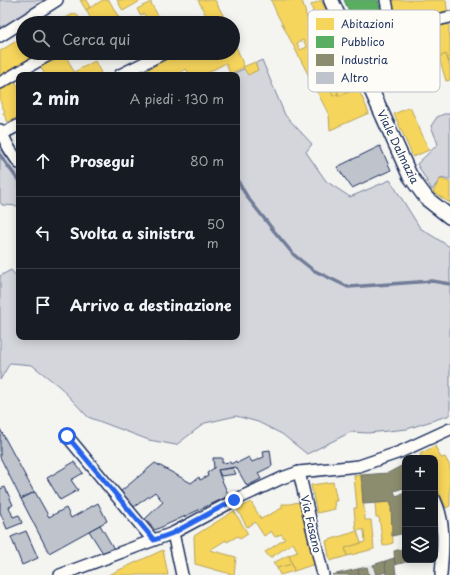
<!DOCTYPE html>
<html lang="it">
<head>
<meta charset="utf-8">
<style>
	:root { --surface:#171b24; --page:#242831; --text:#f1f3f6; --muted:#9ea1a6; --line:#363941 }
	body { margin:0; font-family:"Playpen Sans",sans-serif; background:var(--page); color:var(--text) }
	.controls { position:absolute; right:12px; bottom:12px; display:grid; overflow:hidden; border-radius:8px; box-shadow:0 2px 10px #0003 }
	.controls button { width:36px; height:36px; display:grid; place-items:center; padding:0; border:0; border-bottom:1px solid var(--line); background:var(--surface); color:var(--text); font:20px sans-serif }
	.stop { position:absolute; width:12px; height:12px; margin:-9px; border:3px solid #2563eb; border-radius:50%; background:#fff }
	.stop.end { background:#2563eb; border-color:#fff; box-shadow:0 1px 4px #0008 }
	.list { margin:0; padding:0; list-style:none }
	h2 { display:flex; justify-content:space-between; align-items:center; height:52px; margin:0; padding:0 16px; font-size:17px }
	h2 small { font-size:13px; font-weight:400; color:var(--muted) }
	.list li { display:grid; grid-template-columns:26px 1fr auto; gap:12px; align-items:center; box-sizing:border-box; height:72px; padding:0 16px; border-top:1px solid var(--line) }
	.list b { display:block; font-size:15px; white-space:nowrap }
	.list em { font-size:13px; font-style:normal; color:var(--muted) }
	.icon { flex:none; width:22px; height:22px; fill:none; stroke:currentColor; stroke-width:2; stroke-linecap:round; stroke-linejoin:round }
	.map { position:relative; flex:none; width:450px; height:575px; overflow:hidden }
	.search { position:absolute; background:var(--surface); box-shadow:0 2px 10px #0003; left:16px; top:16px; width:224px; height:44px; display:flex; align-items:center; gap:10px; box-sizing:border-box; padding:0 14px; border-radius:22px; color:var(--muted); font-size:15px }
	.panel { position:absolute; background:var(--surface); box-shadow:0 2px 10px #0003; left:16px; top:72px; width:224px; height:268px; border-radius:8px }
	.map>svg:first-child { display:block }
	.built { fill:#e4e5e6 }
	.green { fill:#d4d6db; stroke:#78829c }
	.homes { fill:#f6d55c; stroke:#b4a35d; fill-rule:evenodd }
	.public { fill:#5aae61; stroke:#478860 }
	.industry { fill:#8c8c6e; stroke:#6a7069; fill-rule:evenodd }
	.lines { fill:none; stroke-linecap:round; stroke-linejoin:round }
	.stream { stroke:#717c98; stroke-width:3.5 }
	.building { fill:#bfc3cc; stroke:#1b2f5e }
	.minor-casing { stroke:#1b2f5e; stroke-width:14 }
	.major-casing { stroke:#1b2f5e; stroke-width:17 }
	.minor { stroke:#fdfcf7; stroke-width:11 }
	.major { stroke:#fdfcf7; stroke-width:14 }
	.route { stroke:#2563eb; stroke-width:5 }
	.labels { text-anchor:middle; stroke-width:4; stroke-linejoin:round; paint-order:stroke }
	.street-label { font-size:11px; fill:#1b2f5e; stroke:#fdfcf7 }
	.key { fill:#fdfcf7; stroke:#b9bec9; stroke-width:1 }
	.key-label { font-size:11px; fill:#1b2f5e }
</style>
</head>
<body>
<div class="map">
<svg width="450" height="575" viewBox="0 0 450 575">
	<rect width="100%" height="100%" fill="#f4f4f1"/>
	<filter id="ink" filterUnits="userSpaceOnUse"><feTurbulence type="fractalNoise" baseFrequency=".025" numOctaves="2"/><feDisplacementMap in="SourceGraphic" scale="8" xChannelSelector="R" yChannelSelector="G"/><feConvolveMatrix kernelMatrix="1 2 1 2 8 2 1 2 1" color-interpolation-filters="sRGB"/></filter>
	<g filter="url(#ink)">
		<path class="built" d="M394 558 396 575H329Z"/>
		<g class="green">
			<path d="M0 0H46V1L0 31Z"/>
			<path d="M262 60 285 115 312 144 306 152 326 181 350 197 390 180 420 228 450 247V415L407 429 368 433 351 432 307 454 282 434 258 422 236 416 205 423 176 445 149 440 88 417 60 387 32 365 10 363 0 380V276L11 270 19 279V337H237V75H231Z"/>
			<path d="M444 114H450V180L441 178 432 190 417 164 438 144 431 126 437 117Z"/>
			<path d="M0 144 4 154 19 167V206L2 205 0 202Z"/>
		</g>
		<g class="homes">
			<path d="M80 0H86L90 7 86 10Z"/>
			<path d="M103 0H109L119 18 109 23H93L86 10Z"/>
			<path d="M117 0H142L123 11Z"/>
			<path d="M198 0H215L224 17 210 23Z"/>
			<path d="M271 0H302L317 54 328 80 334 77 335 85 330 87 333 96 338 94 339 96 358 88 369 113 330 130 329 115 276 12ZM303 40 307 47 300 50 297 43Z"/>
			<path d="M321 0 330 18 317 24 311 5Z"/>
			<path d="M392 0H446L448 17 404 27 401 14 396 16Z"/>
			<path d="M151 2V3L162 23H150L144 14 140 15 137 9Z"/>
			<path d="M75 13 76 14H77L82 23H56Z"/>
			<path d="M449 20V33L450 36V62L449 63 446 54 439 57 428 24Z"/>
			<path d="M23 37V53H38L0 76V51Z"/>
			<path d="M233 38 244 67 230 74 226 63 203 75H190L186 69 179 73 180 75H146L147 70 178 53H233Z"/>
			<path d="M446 54 450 67V80L446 81 439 57Z"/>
			<path d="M66 56 74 72 95 61 102 75H45L40 66Z"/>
			<path d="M255 62 258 70 248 75 243 67Z"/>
			<path d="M355 80 358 88 339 96 336 88Z"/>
			<path d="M15 81 19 88V117L8 122 3 113 5 112 0 101V88Z"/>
			<path d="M335 85 338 94 333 96 330 87Z"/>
			<path d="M410 107 429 150 413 157 394 114Z"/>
			<path d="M440 179 450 182V203L433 192Z"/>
			<path d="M435 446 441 458 445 457 450 466V506L446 508 435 483V458H422L420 454Z"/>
			<path d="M361 475 365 520H371L374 549 347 556 345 548 365 542 364 530H356L354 508H357L354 476Z"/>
			<path d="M333 482 337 501H334L335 509 317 513 311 485Z"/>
			<path d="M251 502 261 519 282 508V504H290L298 502 302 512 315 564 294 571 289 555 298 552 293 543 270 558 265 552 285 539 281 534 275 537 271 531 264 536 255 522 247 527 237 509Z"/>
			<path d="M391 502 393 543 383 546 379 517H376L375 503Z"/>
			<path d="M234 511 248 534 240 539 238 536 227 542 226 540 210 550 236 557 234 575 195 564 194 536Z"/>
			<path d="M357 531 361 543 345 548 347 556 330 561 326 541Z"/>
			<path d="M163 550 168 575H108Z"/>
			<path d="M289 555 292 564 277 568 273 563Z"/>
			<path d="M292 564 294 571 280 575 277 568Z"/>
		</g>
		<path class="public" d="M344 0H378L383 21 378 22 387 50V58L391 59 412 47 407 30 415 27 425 54 416 58 417 61 412 62 414 78 406 81 405 77 386 74 387 87 383 88Z"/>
		<g class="industry">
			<path d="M405 464V533L392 536 391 502 363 504 361 475 388 473ZM403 488 404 493 396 496 394 491Z"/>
			<path d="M405 548V560H413L395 565 394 551Z"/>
			<path d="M394 558 396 575H386L385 561Z"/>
			<path d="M385 561 386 572 376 575 373 565Z"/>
			<path d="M367 567 369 575H359L358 569Z"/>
			<path d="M358 569 359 575H332Z"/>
		</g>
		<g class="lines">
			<g class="stream">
				<path d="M0 155 19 181"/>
				<path d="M237 180 248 198 274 231 294 255 313 270 348 287 432 281 450 284"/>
			</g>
		</g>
		<g class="building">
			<path d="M380 146 391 170 352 188 337 167Z"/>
			<path d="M0 429 34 492 21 499 0 457Z"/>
			<path d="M270 450 272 466 258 473 261 479 247 486 236 467 218 470 220 476 229 496 155 530 145 519 163 502 155 492 134 507 120 492 155 463 191 483 199 477 200 480 208 476 207 473 214 468 213 458H222V463L230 462 231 464 236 461 237 463 249 457 252 462 264 457 263 451Z"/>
			<path d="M74 462 83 473 71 480 78 490 60 500 47 478Z"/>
			<path d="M233 468 236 474 221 476 218 470Z"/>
			<path d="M5 487 13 505 9 507 13 517 19 515 22 523 7 529 0 512V489Z"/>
			<path d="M35 492 49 517 66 508 71 518 98 503 107 521 49 553 21 499Z"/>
			<path d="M100 525 114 549 103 553 89 531Z"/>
			<path d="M26 531 38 558 22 565 11 537Z"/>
		</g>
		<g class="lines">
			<g class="minor-casing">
				<g id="minor">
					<path d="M386 0 392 31 450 17"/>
					<path d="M0 36 57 0"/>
					<path d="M120 75 164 53"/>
					<path d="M0 83 52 53"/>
					<path d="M0 130 9 148 19 163"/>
					<path d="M2 134 19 125"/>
					<path d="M67 436 153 540"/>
					<path d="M299 472 323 575"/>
					<path d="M435 500C446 524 443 549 441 575"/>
					<path d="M173 533 182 575"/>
					<path d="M60 575 173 533 235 500 282 478 299 472 359 466 400 452 450 429"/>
				</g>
			</g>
			<g class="major-casing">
				<path id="major" d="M331 0 410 176 427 199 450 217"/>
			</g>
			<use href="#minor" class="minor"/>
			<use href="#major" class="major"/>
		</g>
	</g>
	<g class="lines" filter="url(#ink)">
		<path class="route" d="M67 436 154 540 173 533 234 500"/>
	</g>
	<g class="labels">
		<g class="street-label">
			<text transform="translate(398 147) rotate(64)" y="4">Viale Dalmazia</text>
			<text transform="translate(311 524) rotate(77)" y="4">Via Fasano</text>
		</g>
	</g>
	<rect x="308" y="10" width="132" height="82" rx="6" class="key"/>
	<rect x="316" y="18" width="18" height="12" fill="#f6d55c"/>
	<rect x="316" y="36" width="18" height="12" fill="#5aae61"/>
	<rect x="316" y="54" width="18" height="12" fill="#8c8c6e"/>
	<rect x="316" y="72" width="18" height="12" fill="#bfc3cc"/>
	<g class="key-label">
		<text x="341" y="28">Abitazioni</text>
		<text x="341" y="46">Pubblico</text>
		<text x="341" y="64">Industria</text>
		<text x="341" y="82">Altro</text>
	</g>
</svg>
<div class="controls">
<button>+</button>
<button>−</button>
<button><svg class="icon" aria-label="layers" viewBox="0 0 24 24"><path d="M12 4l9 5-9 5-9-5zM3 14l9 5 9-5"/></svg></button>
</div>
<div class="stop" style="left:67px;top:436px"></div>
<div class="stop end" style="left:234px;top:500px"></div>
<div class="search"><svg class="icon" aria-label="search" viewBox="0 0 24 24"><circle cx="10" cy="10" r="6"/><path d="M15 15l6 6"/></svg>Cerca qui</div>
<section class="panel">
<h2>2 min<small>A piedi · 130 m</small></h2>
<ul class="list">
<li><svg class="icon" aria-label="ahead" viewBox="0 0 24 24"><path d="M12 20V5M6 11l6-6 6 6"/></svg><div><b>Prosegui</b></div><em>80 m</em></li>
<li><svg class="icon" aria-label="left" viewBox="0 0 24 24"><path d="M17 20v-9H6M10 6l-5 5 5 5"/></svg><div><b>Svolta a sinistra</b></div><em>50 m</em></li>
<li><svg class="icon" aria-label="arrive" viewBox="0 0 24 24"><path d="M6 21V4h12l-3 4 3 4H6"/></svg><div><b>Arrivo a destinazione</b></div></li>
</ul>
</section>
</div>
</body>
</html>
